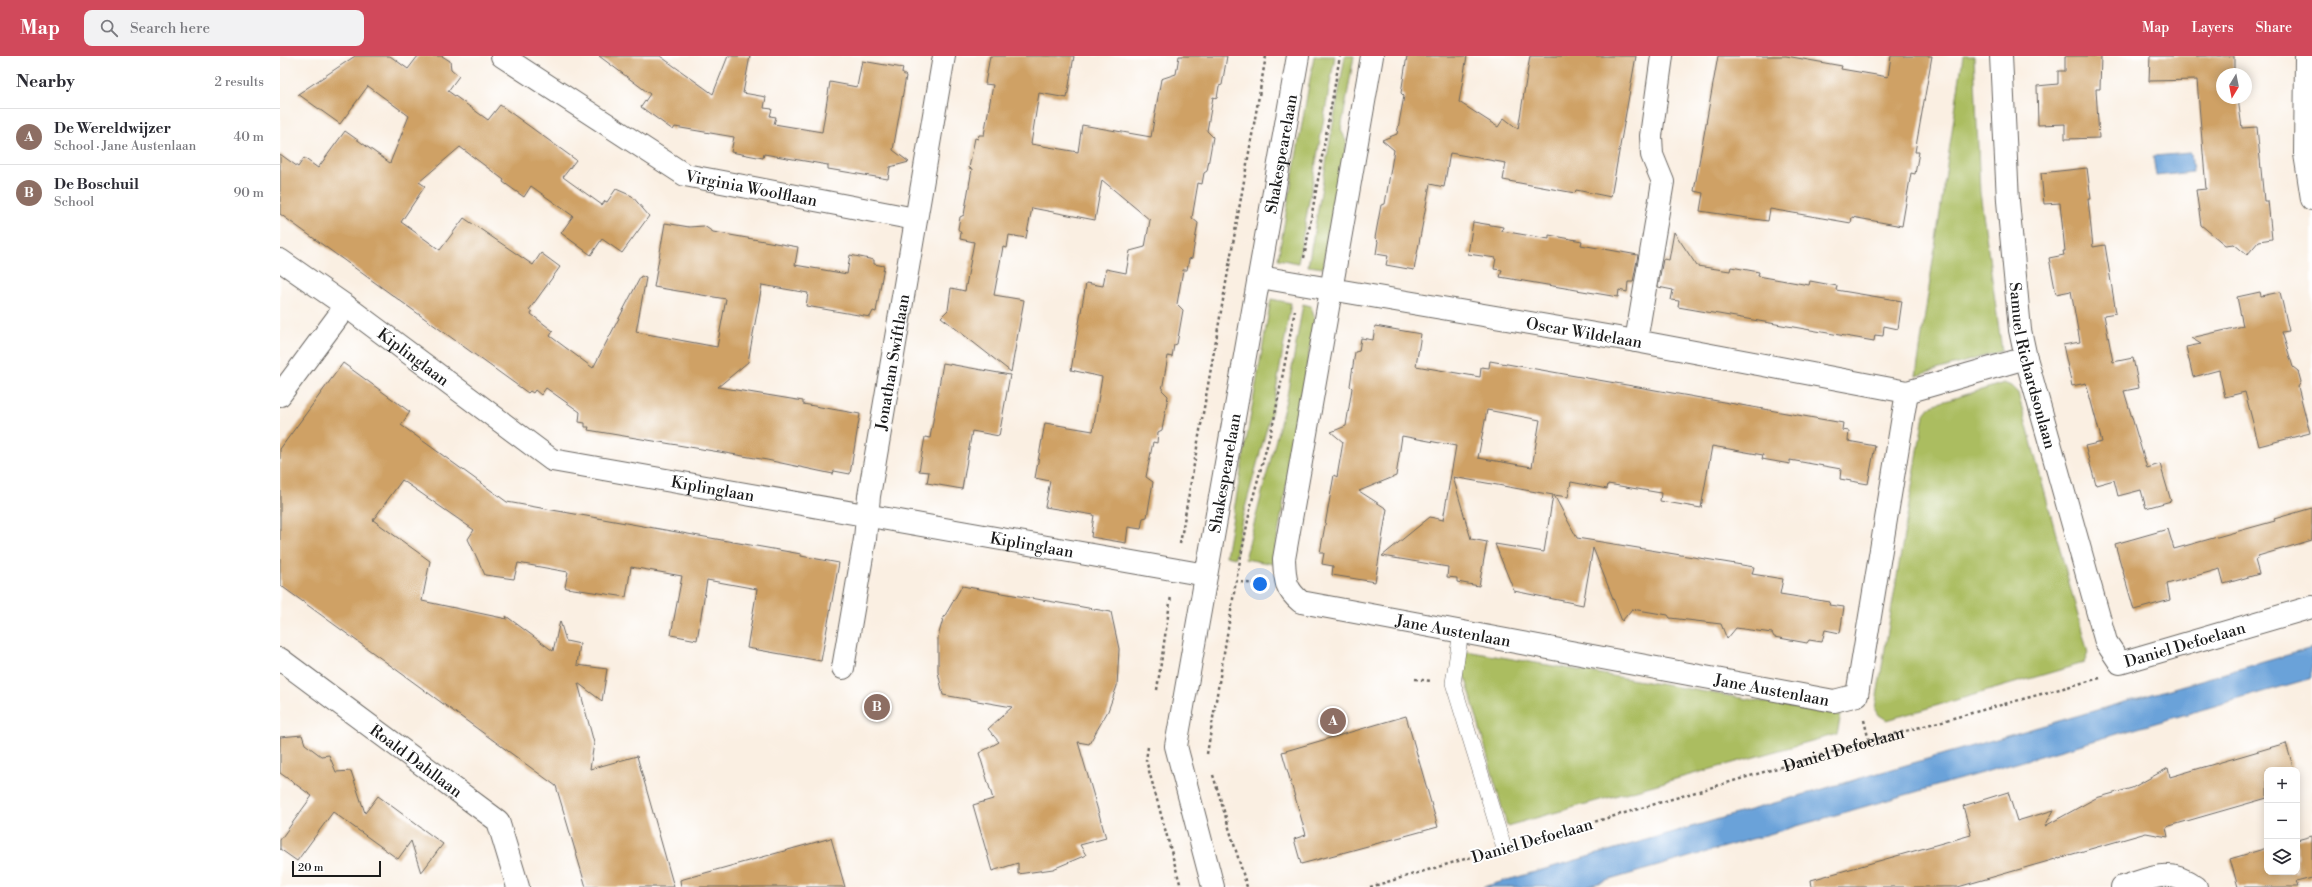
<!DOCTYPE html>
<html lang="en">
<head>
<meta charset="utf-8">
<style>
	:root { --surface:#fff; --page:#f2f2f3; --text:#2b2b33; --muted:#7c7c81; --line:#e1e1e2; --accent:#d1495b }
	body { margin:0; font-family:"Libre Bodoni",serif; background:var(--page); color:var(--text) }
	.controls { position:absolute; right:12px; bottom:12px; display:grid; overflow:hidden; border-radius:8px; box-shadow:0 2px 10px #0003 }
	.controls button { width:36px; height:36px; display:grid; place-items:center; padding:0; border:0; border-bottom:1px solid var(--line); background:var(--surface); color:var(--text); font:20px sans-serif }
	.compass { position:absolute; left:1936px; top:12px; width:36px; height:36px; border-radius:50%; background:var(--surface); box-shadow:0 2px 10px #0003; rotate:190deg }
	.scale { position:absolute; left:12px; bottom:10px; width:89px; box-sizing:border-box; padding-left:4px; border:2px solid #1c1c1c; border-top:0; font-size:11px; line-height:14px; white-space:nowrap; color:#1c1c1c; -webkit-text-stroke:3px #fff; paint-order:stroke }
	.you { position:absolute; left:980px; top:528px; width:14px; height:14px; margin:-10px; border:3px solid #fff; border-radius:50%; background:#1a73e8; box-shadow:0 0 0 6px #1a73e833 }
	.badge { display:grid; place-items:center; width:26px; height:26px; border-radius:50%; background:var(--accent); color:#fff; font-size:13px; font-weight:700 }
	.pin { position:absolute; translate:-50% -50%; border:2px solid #fff; box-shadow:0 1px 4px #0006 }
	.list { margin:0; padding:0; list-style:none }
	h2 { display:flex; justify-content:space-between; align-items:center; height:52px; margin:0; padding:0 16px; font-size:17px }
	h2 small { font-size:13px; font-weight:400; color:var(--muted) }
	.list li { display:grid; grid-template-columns:26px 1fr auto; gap:12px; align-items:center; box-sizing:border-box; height:56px; padding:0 16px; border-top:1px solid var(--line) }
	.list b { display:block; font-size:15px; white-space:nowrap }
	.list p { margin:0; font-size:13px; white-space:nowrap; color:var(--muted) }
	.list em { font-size:13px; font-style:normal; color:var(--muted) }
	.icon { flex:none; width:22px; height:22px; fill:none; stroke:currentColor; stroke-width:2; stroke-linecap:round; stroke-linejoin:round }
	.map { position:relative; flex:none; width:2032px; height:831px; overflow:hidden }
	header { display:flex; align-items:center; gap:24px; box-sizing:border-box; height:56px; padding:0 20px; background:var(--accent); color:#fff }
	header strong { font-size:19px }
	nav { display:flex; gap:22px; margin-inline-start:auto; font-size:14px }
	.search { width:280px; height:36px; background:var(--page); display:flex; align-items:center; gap:10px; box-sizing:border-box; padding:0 14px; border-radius:8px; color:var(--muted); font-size:15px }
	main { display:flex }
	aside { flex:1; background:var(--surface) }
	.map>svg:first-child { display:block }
	.green { fill:#abbd61; stroke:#646c3e }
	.water { fill:#6aa2d9; stroke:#435f7a }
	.building { fill:#cfa165; fill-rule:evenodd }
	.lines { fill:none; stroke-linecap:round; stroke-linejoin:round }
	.lane-casing { stroke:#6a6661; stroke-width:16 }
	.street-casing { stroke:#6a6661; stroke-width:24 }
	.secondary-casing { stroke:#6a6661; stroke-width:24 }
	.path { stroke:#6a6661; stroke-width:2.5; stroke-dasharray:3 3; stroke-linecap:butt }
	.lane { stroke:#fff; stroke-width:15 }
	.street { stroke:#fff; stroke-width:22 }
	.secondary { stroke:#fff; stroke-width:22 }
	.labels { text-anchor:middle; stroke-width:4; stroke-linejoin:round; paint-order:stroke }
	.street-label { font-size:16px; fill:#1c1c1c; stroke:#fff }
</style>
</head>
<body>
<header>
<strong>Map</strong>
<div class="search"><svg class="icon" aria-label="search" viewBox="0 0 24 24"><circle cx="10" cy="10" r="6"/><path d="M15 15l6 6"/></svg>Search here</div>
<nav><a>Map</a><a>Layers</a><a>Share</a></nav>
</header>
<main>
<aside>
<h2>Nearby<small>2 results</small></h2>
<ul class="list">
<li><span class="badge" style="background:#8d6e63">A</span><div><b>De Wereldwijzer</b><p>School · Jane Austenlaan</p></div><em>40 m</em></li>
<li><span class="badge" style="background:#8d6e63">B</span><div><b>De Boschuil</b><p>School</p></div><em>90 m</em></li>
</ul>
</aside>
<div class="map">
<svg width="2032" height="831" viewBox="0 0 2032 831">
	<rect width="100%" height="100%" fill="#fff"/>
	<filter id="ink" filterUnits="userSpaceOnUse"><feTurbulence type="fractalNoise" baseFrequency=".025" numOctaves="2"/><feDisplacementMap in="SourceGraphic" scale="8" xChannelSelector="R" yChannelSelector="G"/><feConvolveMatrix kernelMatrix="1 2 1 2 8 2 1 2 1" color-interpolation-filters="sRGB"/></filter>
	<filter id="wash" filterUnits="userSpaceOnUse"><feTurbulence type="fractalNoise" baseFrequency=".012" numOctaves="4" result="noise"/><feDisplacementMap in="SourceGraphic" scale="16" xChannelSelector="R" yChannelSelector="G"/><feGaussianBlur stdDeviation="0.9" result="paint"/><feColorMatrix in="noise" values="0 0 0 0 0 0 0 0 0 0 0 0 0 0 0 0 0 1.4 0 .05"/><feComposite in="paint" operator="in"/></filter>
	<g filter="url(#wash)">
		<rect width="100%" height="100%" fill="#faefe2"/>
		<g class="green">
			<path d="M1034 0H1055L1018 207 998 203Z"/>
			<path d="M1065 0H1074L1061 74 1067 86 1043 212 1028 210Z"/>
			<path d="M1683 0H1694L1700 136 1722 295 1636 320Z"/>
			<path d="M991 243 1011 247 994 346 962 463 955 502 946 500Z"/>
			<path d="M1023 248 1031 250 1035 264 993 508 965 503 1007 340Z"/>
			<path d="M1724 327 1731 330 1738 337 1808 597 1804 607 1607 664 1599 659 1595 652 1644 359 1652 349Z"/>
			<path d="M1186 595 1561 659 1557 678 1227 770 1184 616Z"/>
		</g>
		<g class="water">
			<path d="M1911 97 1913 116 1876 120 1873 100Z"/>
			<path d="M2032 592V622L1305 831H1203Z"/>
		</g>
		<g id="blocks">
			<g class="building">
				<path d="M75 0H110L128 13 138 0H162L170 5 171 13 179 20 168 35 208 64 220 49 296 104 283 121 322 149 325 145 327 146 336 133 352 140 369 160 342 197 322 183 311 199 281 177 293 160 251 130 244 141 223 126 224 124 180 91 139 126 145 130 121 166 160 194 184 162 253 209 261 197 280 211 249 254 252 256 251 258 273 275 270 280 313 312 361 220 366 222 356 276 437 291 446 243 374 231 385 167 409 171 424 170 433 176 518 191 515 209 567 218 570 199 594 204V208L604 210 596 256 593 255 590 261 526 250 528 237 482 229 468 306 438 331 523 345V348L580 358 570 418 554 415 553 418 487 404 308 374 309 371H305V367L299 366 300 356 266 332 261 339 255 334 253 337 250 335 248 337 0 158V98L18 111 24 102 38 112 65 75 110 107 129 60 88 30 60 68 18 38Z"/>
				<path d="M319 0H380L433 38 448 0H470L463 37 486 41 484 52 492 53 490 60 496 61 494 68 542 76 550 26 577 31 582 5 623 12 622 17 626 20 613 94 629 106 610 111 608 123 548 113V109L484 98 483 102 451 96 454 81 395 71 393 74 361 51 370 38Z"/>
				<path d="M710 0H794L787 42 759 37 751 88 798 96 802 69 871 81 881 23 896 18 899 0H947L942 29 939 30 937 42 933 41 927 75 933 81 927 115 924 117 922 128 918 127 912 162 918 167 912 202 909 203 907 214H903L897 248 903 254 897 288 894 289 892 301 888 300 882 334 888 340 882 374 878 376 877 387 873 386 866 421 873 426 867 461 863 462 861 473 848 471 846 487 811 481 814 459 765 451 770 425 755 422 765 367 813 375 822 321 791 314 806 227 823 230 826 213 846 217 850 195 865 191 870 164 822 124 815 164 752 152 746 182 729 179 727 192 723 191 714 239 744 244 731 316 661 261 668 254 671 232 685 235 694 186 680 183 681 177 678 173 680 161 684 159 692 113 689 112 695 82 698 83 699 79H704L713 29 705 28Z"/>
				<path d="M1127 0H1187L1179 46 1218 71 1224 62 1238 73 1250 0H1356L1331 141 1296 134 1295 137 1223 124 1226 107 1170 97 1164 131 1150 128 1134 214 1106 209 1108 200 1096 198 1098 185 1095 182 1101 149 1105 148 1114 94 1102 84 1117 78 1124 40 1121 37Z"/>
				<path d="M1438 0H1506L1562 10 1561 13 1608 21 1611 0H1652L1635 96H1639L1635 118 1631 117 1622 170 1572 161 1571 167 1490 153 1488 165 1420 155 1423 137 1414 135Z"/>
				<path d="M1785 0H1821L1820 33H1816L1819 82 1785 83V68L1758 69 1757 30 1778 28V15H1785Z"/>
				<path d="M1870 0H1954V18H1942V42L1958 43 1962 72 1977 71 1984 145H1988L1992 183 1979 185 1967 199 1954 188 1945 189 1921 169 1916 134 1926 133 1917 24 1869 25Z"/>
				<path d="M1807 112 1811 143H1808L1813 191 1825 189 1836 257 1824 259 1833 306 1853 302 1859 332 1844 335 1867 412 1880 408 1891 445 1866 452 1861 434 1838 440 1834 424 1816 429 1805 390 1822 386 1806 327 1792 330 1783 289 1800 286 1791 235 1776 238 1769 202 1784 199 1783 195H1785L1780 147 1764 148 1761 117Z"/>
				<path d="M1193 166 1223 171 1222 175 1269 183V179L1302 185 1301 189 1358 199 1353 226H1348L1347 236 1339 234 1338 241 1220 221 1222 214 1214 213 1216 202 1188 198Z"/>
				<path d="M1394 176 1417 210 1450 215 1451 211 1479 216 1478 220 1529 229 1530 225 1557 230 1556 234 1622 245 1618 273 1604 270 1603 280 1595 279 1594 285 1398 251 1399 245 1391 244 1393 234 1378 231 1383 203 1389 204Z"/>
				<path d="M1980 236 1981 240 2000 236 2009 275 2002 276 2013 311 2018 315 2021 326 2018 331 2030 377 1979 390 1965 336 1945 341 1939 314 1913 321 1906 291 1921 288 1911 282 1963 270 1957 241Z"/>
				<path d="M1095 270 1141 278 1136 310 1200 321 1201 311 1209 312 1210 305 1563 367 1562 374 1569 375 1568 385 1595 390 1588 428 1560 423 1561 413 1510 404V408L1482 403 1483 399 1432 390 1421 452 1380 445 1381 437 1328 428 1327 433 1291 426 1288 441 1274 439 1297 482 1474 511 1472 518 1503 523 1500 538 1550 546 1549 549 1564 551 1560 577 1545 574 1542 586 1529 584 1527 587 1494 581 1492 577 1456 572 1447 583 1441 568 1390 562 1388 559 1352 553 1342 565 1313 492 1303 549 1234 535 1215 488 1264 496 1273 439 1173 421 1191 483 1207 486 1199 530 1177 526V522L1167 521 1168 511 1102 500 1150 461 1163 464 1176 390 1122 380 1116 420 1079 435 1107 453 1095 526 1052 519 1053 510 1042 508 1044 497H1040L1054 419 1057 421 1063 386 1051 376 1066 370 1072 332 1070 330 1075 296 1079 295 1081 282 1093 284ZM1207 354 1260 364 1252 411 1198 402Z"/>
				<path d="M63 307 130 356 121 369 227 446 521 498V500L559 507 541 605 467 592 477 533 427 524 417 584 391 579 402 520 351 511 346 541 287 532 285 531 288 516 238 507 234 523 205 519 188 483 194 474 122 424 93 464 150 505 142 545 227 563 226 560 273 595 280 565 286 585 300 588 297 609 327 613 322 645 298 627 314 687 310 713 357 700 394 831H306L276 730 0 529V393Z"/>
				<path d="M663 307 730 319 719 380 692 375 682 433 647 427 649 416 639 415 645 381 650 382Z"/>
				<path d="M2032 452V484L1978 500 1979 502 1975 504 1979 518 1944 528 1940 513 1887 528 1890 544 1854 554 1835 488 1888 473 1894 493 1995 465 1994 463Z"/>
				<path d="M682 530 831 556 839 593 837 630 828 655 809 688 798 686 826 782 800 789 806 799 773 813 738 818V807L712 815 693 749 713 743 699 697 719 686 708 673 732 651 663 639 658 616V581L663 563Z"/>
				<path d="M1126 660 1158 771 1021 808 1014 783 1026 779 1002 696Z"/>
				<path d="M22 679 25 688 41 700 49 699 56 716 71 715 85 757 98 740 163 788 141 817 131 785 118 803 53 756 17 805 0 793V784L32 740 0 717V681Z"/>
				<path d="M2006 687 2014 714H1987V742L1886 771 1888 781 1866 777 1678 831H1532L1531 824 1691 779 1683 750 1728 736 1737 765 1774 754 1765 770 1816 742 1852 732 1888 712 1890 721Z"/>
				<path d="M2032 780V822L2016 826 2018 831H1958L1950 803 1987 792V816H2017V784Z"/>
				<path d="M551 782 565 831H401L400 824Z"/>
			</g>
		</g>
	</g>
	<g filter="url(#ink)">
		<use href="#blocks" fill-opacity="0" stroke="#6a6661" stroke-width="1"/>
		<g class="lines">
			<g class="lane-casing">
				<path id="lane" d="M1181 576 1173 627 1224 792"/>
			</g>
			<g class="street-casing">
				<g id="street">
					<path id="s2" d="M222 0 405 119 635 163"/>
					<path id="s3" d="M1092 0 1004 503C1005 524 1005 533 1021 546L1554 645 1577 639 1627 336"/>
					<path id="s4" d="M1721 0 1728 145 1740 274 1746 302 1826 586 1840 607 2032 551"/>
					<path d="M2026 0 2025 98 2032 143"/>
					<path id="s5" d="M0 204 66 250 272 404 926 519"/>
					<path id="s6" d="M980 221 1356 285 1627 336 1746 302"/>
					<path d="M1356 285 1383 126 1372 99 1371 80 1382 0"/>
					<path d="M0 339 66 250"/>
					<path id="s7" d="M0 603 218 765 238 831"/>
					<path id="s8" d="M563 612 585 483 589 440 664 0"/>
					<path d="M1842 831C1873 822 1888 811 1916 831"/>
				</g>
			</g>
			<g class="secondary-casing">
				<g id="secondary">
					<path id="s9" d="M933 831 896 690 1018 0"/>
				</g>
			</g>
			<g class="path">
				<path d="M1024 202 1060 0"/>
				<path d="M900 488 986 0"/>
				<path d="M955 525 980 529"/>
				<path d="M1135 623 1151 625"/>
				<path d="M877 634 891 540"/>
				<path d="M1584 664 1589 685"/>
				<path d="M868 691 866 704 901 831"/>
				<path d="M927 698 956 525 971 449 994 364 1015 254"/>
				<path d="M933 719 967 831"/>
				<path id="s1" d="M1246 786 1589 685 1820 622"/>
				<path d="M1090 831 1202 798"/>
			</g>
			<use href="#lane" class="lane"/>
			<use href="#street" class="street"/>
			<use href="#secondary" class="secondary"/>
		</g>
	</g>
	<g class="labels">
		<g class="street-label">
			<text dy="6" stroke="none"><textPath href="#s9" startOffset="747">Shakespearelaan</textPath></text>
			<text dy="6" stroke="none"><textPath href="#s2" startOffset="286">Virginia Woolflaan</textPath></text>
			<text dy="6" stroke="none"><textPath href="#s6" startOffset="329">Oscar Wildelaan</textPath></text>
			<text dy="6" stroke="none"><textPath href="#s5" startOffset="165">Kiplinglaan</textPath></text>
			<text dy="6" stroke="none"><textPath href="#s8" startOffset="310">Jonathan Swiftlaan</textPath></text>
			<text dy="6" stroke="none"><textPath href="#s4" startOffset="312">Samuel Richardsonlaan</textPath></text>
			<text dy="6" stroke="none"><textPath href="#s9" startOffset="423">Shakespearelaan</textPath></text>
			<text dy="6" stroke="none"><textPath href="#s5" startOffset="501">Kiplinglaan</textPath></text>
			<text dy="6" stroke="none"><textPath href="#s5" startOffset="825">Kiplinglaan</textPath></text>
			<text dy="6" stroke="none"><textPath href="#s3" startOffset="714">Jane Austenlaan</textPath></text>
			<text dy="6" stroke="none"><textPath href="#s4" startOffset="691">Daniel Defoelaan</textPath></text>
			<text dy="6" stroke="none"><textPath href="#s3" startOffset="1038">Jane Austenlaan</textPath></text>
			<text dy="6" stroke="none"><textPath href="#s1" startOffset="331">Daniel Defoelaan</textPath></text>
			<text dy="6" stroke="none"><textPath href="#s7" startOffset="170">Roald Dahllaan</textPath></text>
			<text transform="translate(1252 784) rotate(-16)" y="6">Daniel Defoelaan</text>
		</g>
	</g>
</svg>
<div class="controls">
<button>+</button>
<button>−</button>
<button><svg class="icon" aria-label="layers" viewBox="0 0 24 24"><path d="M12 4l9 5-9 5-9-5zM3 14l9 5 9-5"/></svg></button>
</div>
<svg class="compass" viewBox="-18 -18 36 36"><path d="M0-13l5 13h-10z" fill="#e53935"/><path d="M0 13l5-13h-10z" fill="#7c7c81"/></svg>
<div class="scale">20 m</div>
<div class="you"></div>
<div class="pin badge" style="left:1053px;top:665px;background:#8d6e63">A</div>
<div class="pin badge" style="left:597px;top:651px;background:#8d6e63">B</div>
</div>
</main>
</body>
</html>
